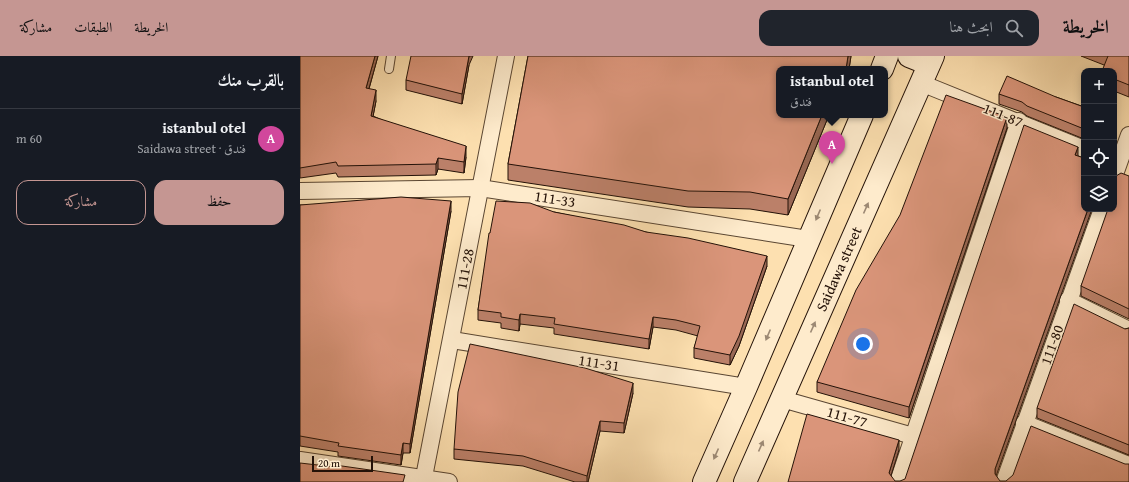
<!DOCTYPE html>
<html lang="ar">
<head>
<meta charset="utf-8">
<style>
	:root { --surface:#171b24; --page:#20242c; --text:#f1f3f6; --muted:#9ea1a6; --line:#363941; --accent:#c59692 }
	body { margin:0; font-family:"Gentium Book Plus",Amiri,serif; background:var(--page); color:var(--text); direction:rtl }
	.controls { position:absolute; right:12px; top:12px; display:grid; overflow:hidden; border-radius:8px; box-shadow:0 2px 10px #0003 }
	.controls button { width:36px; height:36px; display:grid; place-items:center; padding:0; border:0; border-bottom:1px solid var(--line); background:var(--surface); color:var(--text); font:20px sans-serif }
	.scale { position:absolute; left:12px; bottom:10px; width:61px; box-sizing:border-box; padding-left:4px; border:2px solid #241208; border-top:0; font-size:11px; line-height:14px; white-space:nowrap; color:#241208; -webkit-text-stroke:3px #feebcc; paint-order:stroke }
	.you { position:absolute; left:563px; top:288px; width:14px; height:14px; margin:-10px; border:3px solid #fff; border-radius:50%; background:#1a73e8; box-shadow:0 0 0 6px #1a73e833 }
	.badge { display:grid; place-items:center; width:26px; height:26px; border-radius:50%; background:var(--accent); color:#fff; font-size:13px; font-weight:700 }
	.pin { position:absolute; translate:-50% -33px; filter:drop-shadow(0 1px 2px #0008) }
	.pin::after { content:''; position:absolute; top:21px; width:14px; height:12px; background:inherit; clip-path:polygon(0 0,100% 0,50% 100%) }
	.popup { position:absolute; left:476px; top:10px; width:112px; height:52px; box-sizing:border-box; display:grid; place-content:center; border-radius:8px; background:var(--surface); filter:drop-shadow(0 1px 3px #0005); font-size:13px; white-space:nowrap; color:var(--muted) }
	.popup b { font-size:15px; color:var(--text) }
	.popup::after { content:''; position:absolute; left:50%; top:100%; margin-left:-8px; border:8px solid transparent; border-top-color:var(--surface) }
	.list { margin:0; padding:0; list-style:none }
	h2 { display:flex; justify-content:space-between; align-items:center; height:52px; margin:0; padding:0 16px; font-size:17px }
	h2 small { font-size:13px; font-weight:400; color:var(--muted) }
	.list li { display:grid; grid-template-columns:26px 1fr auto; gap:12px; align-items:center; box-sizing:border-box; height:60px; padding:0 16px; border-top:1px solid var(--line) }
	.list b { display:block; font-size:15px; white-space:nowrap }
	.list p { margin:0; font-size:13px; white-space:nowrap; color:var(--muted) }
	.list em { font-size:13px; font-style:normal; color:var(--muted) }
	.actions { display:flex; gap:8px; padding:12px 16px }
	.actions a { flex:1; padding:9px 0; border:1px solid var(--accent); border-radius:12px; text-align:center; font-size:14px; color:var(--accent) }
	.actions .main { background:var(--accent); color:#111 }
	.icon { flex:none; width:22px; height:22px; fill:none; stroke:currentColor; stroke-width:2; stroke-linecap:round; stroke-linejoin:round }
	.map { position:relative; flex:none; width:829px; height:426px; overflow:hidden; direction:ltr }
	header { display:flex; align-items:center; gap:24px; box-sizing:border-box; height:56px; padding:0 20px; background:var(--accent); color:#111 }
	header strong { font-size:19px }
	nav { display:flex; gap:22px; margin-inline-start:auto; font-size:14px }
	.search { width:280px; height:36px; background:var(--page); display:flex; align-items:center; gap:10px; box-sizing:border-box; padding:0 14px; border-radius:12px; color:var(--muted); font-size:15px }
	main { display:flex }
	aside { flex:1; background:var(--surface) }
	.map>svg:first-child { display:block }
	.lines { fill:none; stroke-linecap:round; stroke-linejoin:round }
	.lane-casing { stroke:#5a4632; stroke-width:10 }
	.street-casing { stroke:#5a4632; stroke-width:18 }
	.secondary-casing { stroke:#241208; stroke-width:24 }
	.lane { stroke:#feebcc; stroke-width:8 }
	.street { stroke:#feebcc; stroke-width:16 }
	.secondary { stroke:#feebcc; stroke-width:22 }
	.wall { fill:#bb8069; stroke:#241208 }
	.shaded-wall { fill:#996855; stroke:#241208 }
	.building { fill:#da957a; stroke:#241208 }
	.oneway { fill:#9c8974 }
	.labels { text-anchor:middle; stroke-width:3; stroke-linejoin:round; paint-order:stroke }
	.street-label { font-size:15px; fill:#241208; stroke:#feebcc }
</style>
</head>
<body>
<header>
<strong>الخريطة</strong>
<div class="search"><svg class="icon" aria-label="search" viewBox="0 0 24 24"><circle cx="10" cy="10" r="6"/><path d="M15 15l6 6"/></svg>ابحث هنا</div>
<nav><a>الخريطة</a><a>الطبقات</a><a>مشاركة</a></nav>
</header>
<main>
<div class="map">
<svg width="829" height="426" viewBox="0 0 829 426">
	<rect width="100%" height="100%" fill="#fde0b0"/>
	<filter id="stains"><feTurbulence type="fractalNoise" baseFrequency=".005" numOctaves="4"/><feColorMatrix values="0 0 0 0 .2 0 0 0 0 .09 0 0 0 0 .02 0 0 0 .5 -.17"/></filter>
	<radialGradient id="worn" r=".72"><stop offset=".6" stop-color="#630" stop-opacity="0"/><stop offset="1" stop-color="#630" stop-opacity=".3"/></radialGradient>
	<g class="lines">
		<g class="lane-casing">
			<path id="lane" d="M89 13 91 0"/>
		</g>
		<g class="street-casing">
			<g id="street">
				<path d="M621 27 784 93"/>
				<path d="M814 121 829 79"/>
				<path d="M0 135 180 132 508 183"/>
				<path d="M768 244 829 274"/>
				<path d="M152 284 446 331"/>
				<path d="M482 343 613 380"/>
				<path d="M724 367 829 409"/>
				<path d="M0 404 149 426"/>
				<path d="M123 426 206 0"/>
				<path d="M598 426 719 65"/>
				<path d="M704 426 802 153"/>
			</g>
		</g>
		<g class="secondary-casing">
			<g id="secondary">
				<path d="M609 0 629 8"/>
				<path d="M582 13 587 0"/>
				<path d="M404 426 446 331 562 59"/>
				<path d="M445 426 633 0"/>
			</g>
		</g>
		<use href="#lane" class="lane"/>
		<use href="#street" class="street"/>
		<use href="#secondary" class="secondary"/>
	</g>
	<g class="wall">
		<path d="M0 0H78L69 33 76 45 73 60 166 101 164 117 138 113 136 119 38 121 36 117 0 122Z"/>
		<path d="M228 0H551L549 13H479V59H529L488 159 450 153 388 151 208 124V108Z"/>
		<path d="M781 0H829V41L814 35V15L804 9Z"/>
		<path d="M169 9 162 48 106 34V24Z"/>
		<path d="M699 38 756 41 784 51V83L727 60 722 56 699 48Z"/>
		<path d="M707 72 609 362 517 336V326Z"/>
		<path d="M829 120V263L781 240V230Z"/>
		<path d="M0 149 151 155 110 397H103L101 409 38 400V396L0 390Z"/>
		<path d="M254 156 346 176 467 210 439 290 430 309 394 302V292L398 280 376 274 353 271 349 293 254 278V272L220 268 219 275 201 272V267L178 264V254L190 177Z"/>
		<path d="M829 272V399L737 362V352L825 273Z"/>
		<path d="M333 337 324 377 300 375 288 426H275L223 410 154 403V393Z"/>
	</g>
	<g class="shaded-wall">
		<path d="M75 0H78L66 43V32Z"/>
		<path d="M169 0H173L169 9 162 48V38Z"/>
		<path d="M548 0H551L549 13H546Z"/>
		<path d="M76 34V45L71 71V60Z"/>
		<path d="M522 59H529L488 159V143Z"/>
		<path d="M707 61V72L609 362V351Z"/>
		<path d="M166 90V101L164 117V106Z"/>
		<path d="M778 91V101L775 99Z"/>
		<path d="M138 102V113L136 119V108Z"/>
		<path d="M151 145V155L110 397V388Z"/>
		<path d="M788 153H792L695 423V413Z"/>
		<path d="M467 200V210L439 290 430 309V299Z"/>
		<path d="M220 258V268L219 275V264Z"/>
		<path d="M353 261V271L349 293V283Z"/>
		<path d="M333 327V337L324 377V367Z"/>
		<path d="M300 365V375L288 426H287V420Z"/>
		<path d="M599 384V394L589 426V417Z"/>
		<path d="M103 387V397L101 409V399Z"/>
	</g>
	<g class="building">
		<path d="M0 0H75L66 32 76 34 71 60 166 90 164 106 138 102 136 108 38 110 36 106 0 112Z"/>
		<path d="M111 0H169L162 38 106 24Z"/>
		<path d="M228 0H548L546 13H479V59H522L488 143 450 136 388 135 208 108Z"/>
		<path d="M808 0H829V29L814 23V15H802Z"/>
		<path d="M707 20 756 41 784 51V73L727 50 722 46 699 38Z"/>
		<path d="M646 39 707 61 609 351 517 326 556 234 600 159Z"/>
		<path d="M724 69 778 91 775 99 784 102V153H788L695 413V418L700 425H706L713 419 731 370 825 408H829V426H488L507 358 599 384 589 417 595 425H600L605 423Z"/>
		<path d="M821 117 829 120V253L781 230 808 153H814V120H816Z"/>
		<path d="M101 141 151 145 110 388 103 387 101 399 38 390 39 387 0 380V149Z"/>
		<path d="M196 145 230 147 254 156 324 169 346 176 388 182 467 200 439 280 430 299 394 292 400 270 376 264 353 261 349 283 254 268 255 262 220 258 219 264 201 261V257L178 254 189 177H190Z"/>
		<path d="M774 248 825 273 829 272V389L737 352Z"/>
		<path d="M170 288 285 312 333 327 324 367 300 365 287 420 223 400 154 393 158 336Z"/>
		<path d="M0 407 35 411V409L105 419 103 426H0Z"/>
	</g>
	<defs><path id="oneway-solid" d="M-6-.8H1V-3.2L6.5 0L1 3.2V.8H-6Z"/></defs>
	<g class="oneway">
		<use href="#oneway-solid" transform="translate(566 152) rotate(-66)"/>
		<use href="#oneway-solid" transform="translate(518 159) rotate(113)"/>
		<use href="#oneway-solid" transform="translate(513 271) rotate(-66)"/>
		<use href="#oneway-solid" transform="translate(468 279) rotate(113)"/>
		<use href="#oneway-solid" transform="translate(461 390) rotate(-66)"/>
		<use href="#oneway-solid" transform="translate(416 398) rotate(114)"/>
	</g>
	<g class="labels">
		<g class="street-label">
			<text transform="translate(703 59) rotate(22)" y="5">111-87</text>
			<text transform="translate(255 143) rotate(9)" y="5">111-33</text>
			<text transform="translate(165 213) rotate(-79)" y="5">111-28</text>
			<text transform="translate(539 213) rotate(-66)" y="5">Saidawa street</text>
			<text transform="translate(752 289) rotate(-70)" y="5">111-80</text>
			<text transform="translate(299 307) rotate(9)" y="5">111-31</text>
			<text transform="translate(547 361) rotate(16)" y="5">111-77</text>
		</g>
	</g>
	<rect width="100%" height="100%" filter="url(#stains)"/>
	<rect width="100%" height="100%" fill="url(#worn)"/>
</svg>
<div class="controls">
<button>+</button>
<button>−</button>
<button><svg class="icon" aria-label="locate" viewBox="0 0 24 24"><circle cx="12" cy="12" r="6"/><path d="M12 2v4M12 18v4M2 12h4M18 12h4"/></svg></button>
<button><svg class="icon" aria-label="layers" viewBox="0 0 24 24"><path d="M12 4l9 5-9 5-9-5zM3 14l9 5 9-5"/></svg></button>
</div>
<div class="scale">20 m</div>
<div class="you"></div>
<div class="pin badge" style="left:532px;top:108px;background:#d1479c">A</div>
<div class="popup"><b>istanbul otel</b>فندق</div>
</div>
<aside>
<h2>بالقرب منك<small></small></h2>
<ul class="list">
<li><span class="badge" style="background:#d1479c">A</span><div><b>istanbul otel</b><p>فندق · Saidawa street</p></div><em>60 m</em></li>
</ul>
<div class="actions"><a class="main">حفظ</a><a>مشاركة</a></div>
</aside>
</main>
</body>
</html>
